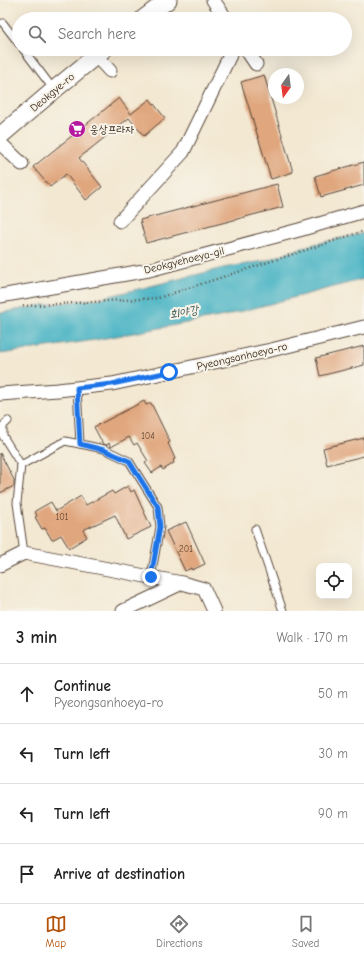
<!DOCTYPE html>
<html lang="en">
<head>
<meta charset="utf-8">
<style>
	:root { --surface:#fff; --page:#f6f6f6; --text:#222; --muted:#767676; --line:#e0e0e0; --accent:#b45309 }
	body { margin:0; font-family:"Comic Neue","Poor Story",sans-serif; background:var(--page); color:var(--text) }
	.controls { position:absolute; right:12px; bottom:12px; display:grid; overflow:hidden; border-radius:8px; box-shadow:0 4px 16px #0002 }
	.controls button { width:36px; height:36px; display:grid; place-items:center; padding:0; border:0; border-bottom:1px solid var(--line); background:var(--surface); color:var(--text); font:20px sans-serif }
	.compass { position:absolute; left:268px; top:68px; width:36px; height:36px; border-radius:50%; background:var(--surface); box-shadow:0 4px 16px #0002; rotate:194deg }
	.stop { position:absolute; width:12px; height:12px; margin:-9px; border:3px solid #1a73e8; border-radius:50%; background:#fff }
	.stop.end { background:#1a73e8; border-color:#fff; box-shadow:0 1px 4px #0008 }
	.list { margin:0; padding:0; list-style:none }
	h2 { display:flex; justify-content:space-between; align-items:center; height:52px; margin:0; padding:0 16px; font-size:17px }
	h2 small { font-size:13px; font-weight:400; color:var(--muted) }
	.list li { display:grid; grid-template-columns:26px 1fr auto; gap:12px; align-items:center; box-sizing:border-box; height:60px; padding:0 16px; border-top:1px solid var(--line) }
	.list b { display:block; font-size:15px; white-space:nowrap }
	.list p { margin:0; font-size:13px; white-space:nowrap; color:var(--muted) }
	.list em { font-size:13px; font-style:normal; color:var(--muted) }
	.icon { flex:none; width:22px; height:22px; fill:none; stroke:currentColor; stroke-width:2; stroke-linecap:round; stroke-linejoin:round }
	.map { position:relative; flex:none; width:364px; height:611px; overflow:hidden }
	.search { position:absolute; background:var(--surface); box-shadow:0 4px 16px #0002; left:12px; right:12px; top:12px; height:44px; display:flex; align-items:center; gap:10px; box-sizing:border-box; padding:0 14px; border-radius:22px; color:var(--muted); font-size:15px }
	.sheet { height:292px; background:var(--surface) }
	nav { display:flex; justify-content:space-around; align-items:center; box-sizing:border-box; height:56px; border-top:1px solid var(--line); background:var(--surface); font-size:11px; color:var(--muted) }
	nav a { display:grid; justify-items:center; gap:2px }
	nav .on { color:var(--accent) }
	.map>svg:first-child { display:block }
	.water { fill:#47b3c4; stroke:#416e71 }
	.building { fill:#e0a67d }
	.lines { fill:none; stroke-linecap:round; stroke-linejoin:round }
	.service-casing { stroke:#574639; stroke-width:9 }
	.minor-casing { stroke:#574639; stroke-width:15 }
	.tertiary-casing { stroke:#574639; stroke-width:19 }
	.path { stroke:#574639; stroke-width:2.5; stroke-dasharray:1 3; stroke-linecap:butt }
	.service { stroke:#fff; stroke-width:7 }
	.minor { stroke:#fff; stroke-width:13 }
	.tertiary { stroke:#fff; stroke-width:17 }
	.route { stroke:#1a73e8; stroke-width:5 }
	.labels { text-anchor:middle; stroke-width:4; stroke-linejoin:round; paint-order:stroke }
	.number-label { font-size:9px; fill:#644936 }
	.street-label { font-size:11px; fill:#3b2a1e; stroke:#f7f3e8 }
	.poi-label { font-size:11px; fill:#3b2a1e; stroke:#f7f3e8; text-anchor:start }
	.water-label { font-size:12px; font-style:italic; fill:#3f5a58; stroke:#f7f3e8 }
</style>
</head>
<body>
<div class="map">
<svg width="364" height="611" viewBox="0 0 364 611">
	<rect width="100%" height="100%" fill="#f7f3e8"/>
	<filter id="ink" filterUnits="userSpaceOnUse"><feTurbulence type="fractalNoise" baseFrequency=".025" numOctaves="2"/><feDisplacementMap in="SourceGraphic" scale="8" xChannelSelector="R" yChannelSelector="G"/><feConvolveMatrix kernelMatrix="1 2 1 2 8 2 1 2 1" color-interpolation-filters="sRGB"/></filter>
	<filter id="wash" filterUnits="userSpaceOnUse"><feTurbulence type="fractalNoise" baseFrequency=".012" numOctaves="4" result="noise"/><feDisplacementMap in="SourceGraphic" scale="16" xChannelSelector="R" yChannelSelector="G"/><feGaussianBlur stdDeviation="0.9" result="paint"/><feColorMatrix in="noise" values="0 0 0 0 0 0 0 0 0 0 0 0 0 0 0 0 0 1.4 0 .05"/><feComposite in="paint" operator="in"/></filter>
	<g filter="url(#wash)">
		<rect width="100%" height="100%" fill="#f3e8d2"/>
		<path class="water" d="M364 233V279L224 316 95 340 0 354V313L43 305 101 298 143 288 223 268 264 261 310 245Z"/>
		<g id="blocks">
			<g class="building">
				<path d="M264 75 293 172 271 179 241 82Z"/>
				<path d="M119 98 131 114 150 99 165 118 144 136 129 118 79 158 102 187 86 200 66 174 50 187 33 167Z"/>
				<path d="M364 162V185L321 197 315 176Z"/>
				<path d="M277 184 283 207 146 243 140 220Z"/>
				<path d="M364 346V365L320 376 316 358Z"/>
				<path d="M144 401 146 405 151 403 170 442 168 443 175 459 173 460 174 463 163 470 161 467 152 473 145 463 148 461 137 443 134 445 129 437 111 447 109 443 107 445 103 444 94 427Z"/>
				<path d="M364 438V456L327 465 323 448Z"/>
				<path d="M0 453 14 480V486L0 493Z"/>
				<path d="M128 486 131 492 134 490 151 527 126 539 115 515 83 530 87 537 69 548 61 535 52 540 45 528 42 529 35 517 37 516 35 511 51 502 56 511 81 496 86 505 112 491 114 494Z"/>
				<path d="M186 522 205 564 192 570 191 568 185 571 166 531Z"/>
			</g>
		</g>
	</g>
	<g filter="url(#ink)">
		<use href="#blocks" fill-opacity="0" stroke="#574639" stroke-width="1"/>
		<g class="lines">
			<g class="service-casing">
				<g id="service">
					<path d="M3 23 19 44"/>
					<path d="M23 49 54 90"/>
					<path d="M8 421 3 426V436L21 465"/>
					<path d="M80 444 104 449 129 461 158 507 160 527 151 577"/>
					<path d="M255 529 283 611"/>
					<path d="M24 553 17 503 21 465 65 441 80 444 77 388"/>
				</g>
			</g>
			<g class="minor-casing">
				<g id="minor">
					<path d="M213 0 226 19"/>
					<path d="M246 49 256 64"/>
					<path d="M96 56 110 71"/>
					<path d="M0 143 22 164"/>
					<path d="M120 221 183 152 233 49"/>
					<path d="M0 296 149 270 299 230 364 211"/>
					<path d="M0 394 58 390 112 384 271 350 364 327"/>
					<path d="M0 565 24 553 182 583"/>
					<path d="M123 611 182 583 204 589 214 611"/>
				</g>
			</g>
			<g class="tertiary-casing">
				<g id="tertiary">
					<path d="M143 19 168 0"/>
					<path d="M0 136 54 90 104 49"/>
				</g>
			</g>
			<path class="path" d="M23 306 158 298 364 231"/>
			<use href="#service" class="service"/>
			<use href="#minor" class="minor"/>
			<use href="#tertiary" class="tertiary"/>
		</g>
	</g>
	<g class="lines" filter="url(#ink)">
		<path class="route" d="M151 577 160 527 158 507 129 461 104 450 80 444 77 388 112 384 169 372"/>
	</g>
	<defs>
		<g id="supermarket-disc" transform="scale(0.9)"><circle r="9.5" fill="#b5179e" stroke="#f7f3e8"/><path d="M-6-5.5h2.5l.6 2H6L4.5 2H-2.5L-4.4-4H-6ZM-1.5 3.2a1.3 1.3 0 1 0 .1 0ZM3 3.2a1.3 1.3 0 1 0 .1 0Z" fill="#fff"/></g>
	</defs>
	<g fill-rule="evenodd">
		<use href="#supermarket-disc" x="77" y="129"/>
	</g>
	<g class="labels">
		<g class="number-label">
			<text x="148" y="439">104</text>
			<text x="62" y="520">101</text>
			<text x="186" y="552">201</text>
		</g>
		<g class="street-label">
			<text transform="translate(52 92) rotate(-40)" y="4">Deokgye-ro</text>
			<text transform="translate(184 260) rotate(-14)" y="4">Deokgyehoeya-gil</text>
			<text transform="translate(242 356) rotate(-13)" y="4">Pyeongsanhoeya-ro</text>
		</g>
		<g class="poi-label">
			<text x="90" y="133">웅상프라자</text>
		</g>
		<g class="water-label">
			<text transform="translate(184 312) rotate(-11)" y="4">회야강</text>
		</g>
	</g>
</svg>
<div class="controls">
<button><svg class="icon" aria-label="locate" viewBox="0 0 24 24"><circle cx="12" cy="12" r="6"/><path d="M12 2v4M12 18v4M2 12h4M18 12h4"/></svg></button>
</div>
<svg class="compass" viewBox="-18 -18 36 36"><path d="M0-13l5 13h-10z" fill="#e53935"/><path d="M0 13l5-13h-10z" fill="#767676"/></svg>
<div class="stop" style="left:169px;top:372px"></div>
<div class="stop end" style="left:151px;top:577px"></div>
<div class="search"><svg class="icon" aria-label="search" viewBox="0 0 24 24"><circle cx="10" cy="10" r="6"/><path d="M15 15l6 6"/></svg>Search here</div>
</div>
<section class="sheet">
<h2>3 min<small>Walk · 170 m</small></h2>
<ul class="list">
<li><svg class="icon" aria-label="ahead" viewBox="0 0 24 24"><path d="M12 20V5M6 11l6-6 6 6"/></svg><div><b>Continue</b><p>Pyeongsanhoeya-ro</p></div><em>50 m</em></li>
<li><svg class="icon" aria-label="left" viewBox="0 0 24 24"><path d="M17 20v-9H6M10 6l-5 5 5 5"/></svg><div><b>Turn left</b></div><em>30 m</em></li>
<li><svg class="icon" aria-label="left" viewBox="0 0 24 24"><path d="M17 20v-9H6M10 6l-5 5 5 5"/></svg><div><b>Turn left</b></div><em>90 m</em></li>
<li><svg class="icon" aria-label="arrive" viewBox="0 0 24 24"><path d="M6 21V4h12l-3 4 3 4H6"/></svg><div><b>Arrive at destination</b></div></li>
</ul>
</section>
<nav>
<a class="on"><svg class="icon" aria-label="map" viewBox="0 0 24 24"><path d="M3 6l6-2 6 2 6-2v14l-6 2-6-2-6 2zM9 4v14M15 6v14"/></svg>Map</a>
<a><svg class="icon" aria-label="directions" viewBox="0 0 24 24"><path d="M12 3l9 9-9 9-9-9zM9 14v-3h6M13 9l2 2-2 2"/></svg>Directions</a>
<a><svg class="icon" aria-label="saved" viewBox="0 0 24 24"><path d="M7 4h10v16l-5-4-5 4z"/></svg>Saved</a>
</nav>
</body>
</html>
